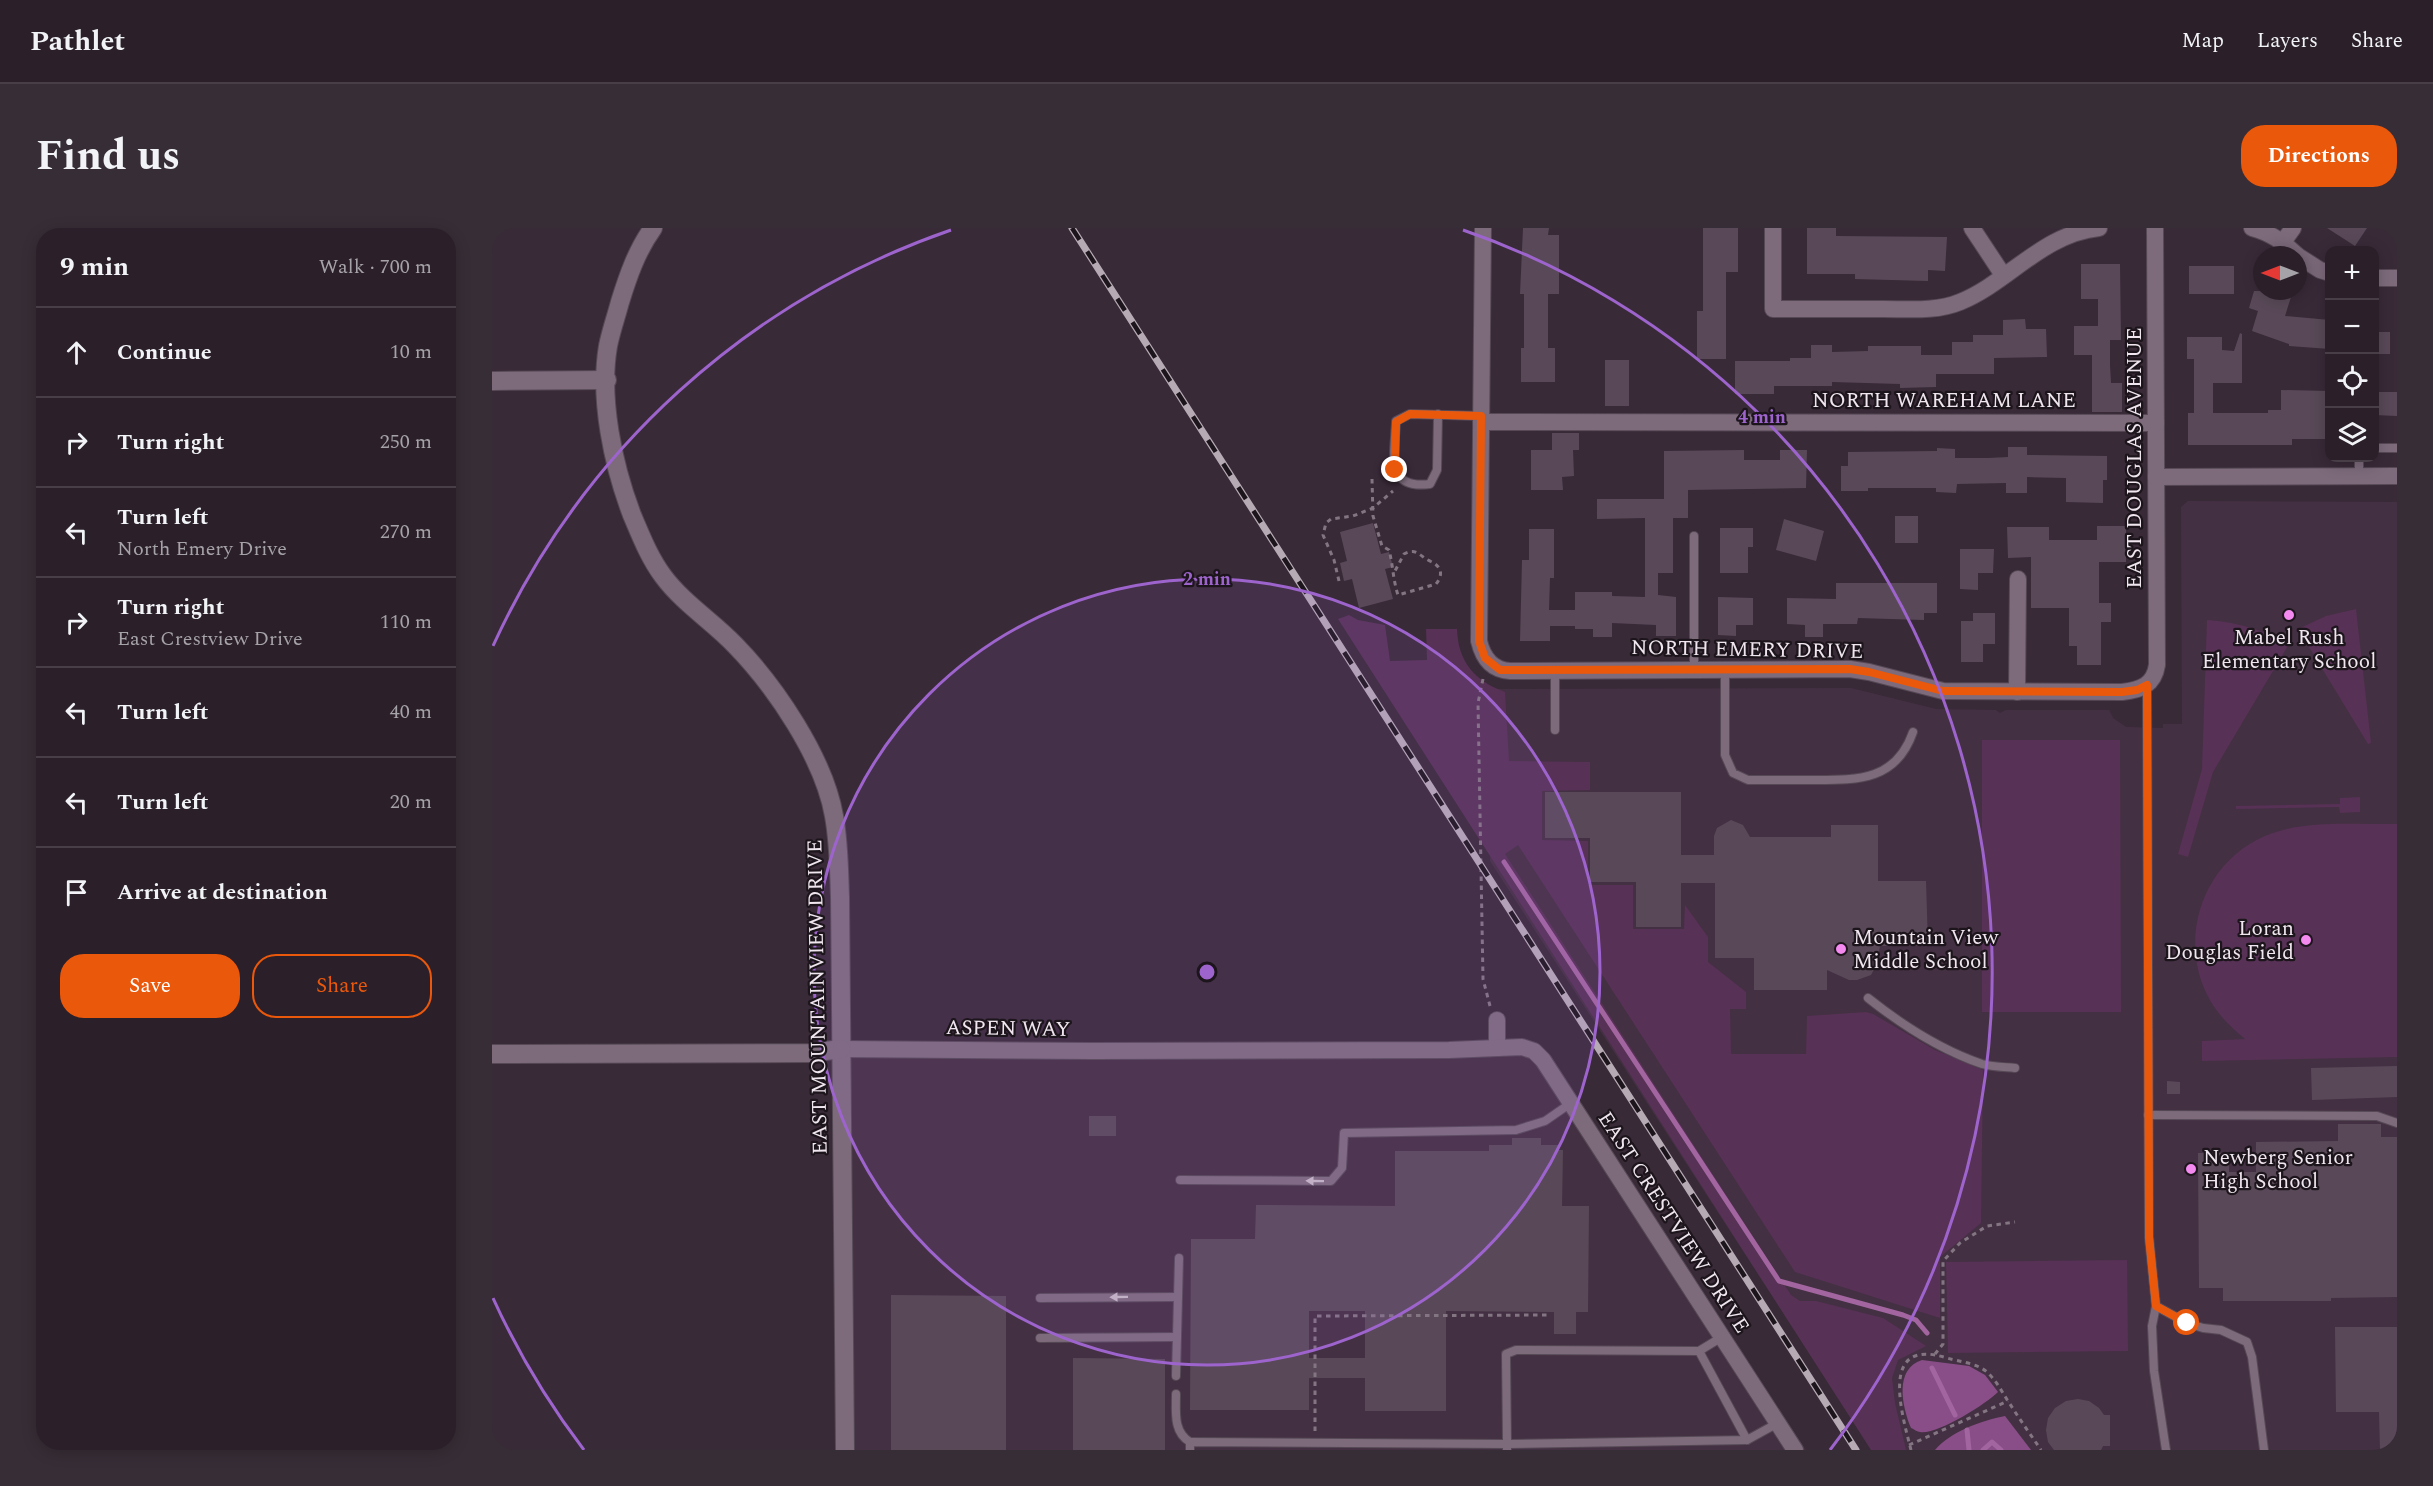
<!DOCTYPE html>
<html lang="en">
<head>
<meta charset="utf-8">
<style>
	:root { --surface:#2b202a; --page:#372d36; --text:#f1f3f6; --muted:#a6a3a8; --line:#473e47; --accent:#ea580c }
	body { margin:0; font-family:Spectral,serif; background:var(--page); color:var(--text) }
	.controls { position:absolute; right:18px; top:18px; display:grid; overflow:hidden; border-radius:12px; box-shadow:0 3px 15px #0003 }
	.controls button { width:54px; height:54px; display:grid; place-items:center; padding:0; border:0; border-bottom:2px solid var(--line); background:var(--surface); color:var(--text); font:30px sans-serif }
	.compass { position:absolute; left:1761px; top:18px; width:54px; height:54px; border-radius:50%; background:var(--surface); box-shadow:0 3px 15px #0003; rotate:270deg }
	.stop { position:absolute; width:18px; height:18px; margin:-14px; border:4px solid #ea580c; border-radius:50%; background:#fff }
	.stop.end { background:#ea580c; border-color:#fff; box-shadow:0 2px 6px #0008 }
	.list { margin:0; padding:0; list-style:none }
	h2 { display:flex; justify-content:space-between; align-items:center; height:78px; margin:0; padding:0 24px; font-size:26px }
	h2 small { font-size:20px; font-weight:400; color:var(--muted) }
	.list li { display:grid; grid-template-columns:39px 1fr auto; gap:18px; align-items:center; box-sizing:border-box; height:90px; padding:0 24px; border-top:2px solid var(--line) }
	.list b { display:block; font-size:22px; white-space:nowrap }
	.list p { margin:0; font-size:20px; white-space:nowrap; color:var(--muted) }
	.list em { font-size:20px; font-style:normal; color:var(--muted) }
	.actions { display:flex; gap:12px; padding:18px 24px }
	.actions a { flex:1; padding:14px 0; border:2px solid var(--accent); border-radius:24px; text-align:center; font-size:21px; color:var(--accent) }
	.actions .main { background:var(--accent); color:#fff }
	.icon { flex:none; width:33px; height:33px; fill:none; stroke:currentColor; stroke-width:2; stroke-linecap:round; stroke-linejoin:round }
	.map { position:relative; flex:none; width:1905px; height:1222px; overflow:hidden; border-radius:24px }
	header { display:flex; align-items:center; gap:36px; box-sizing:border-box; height:84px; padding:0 30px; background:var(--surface); border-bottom:2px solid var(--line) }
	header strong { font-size:28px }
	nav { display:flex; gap:33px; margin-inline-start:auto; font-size:21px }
	.intro { display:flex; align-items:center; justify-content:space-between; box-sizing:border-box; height:144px; padding:0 36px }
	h1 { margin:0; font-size:42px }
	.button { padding:15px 27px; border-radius:24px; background:var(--accent); color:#fff; font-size:21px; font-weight:700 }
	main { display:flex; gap:36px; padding:0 36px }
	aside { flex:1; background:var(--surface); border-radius:24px; box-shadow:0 3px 15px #0003 }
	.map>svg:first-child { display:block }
	.built { fill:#443043 }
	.green { fill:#573156 }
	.forest { fill:#894e87 }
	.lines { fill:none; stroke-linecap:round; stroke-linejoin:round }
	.stream { stroke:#a265a0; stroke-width:5 }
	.building { fill:#594958; fill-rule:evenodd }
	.lane-casing { stroke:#564955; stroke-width:10 }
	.street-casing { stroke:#564955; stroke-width:18 }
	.secondary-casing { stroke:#564955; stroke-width:20 }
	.path { stroke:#837682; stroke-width:3; stroke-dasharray:4.5 4.5; stroke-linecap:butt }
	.lane { stroke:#7d6b7c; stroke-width:8 }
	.street { stroke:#7d6b7c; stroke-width:16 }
	.secondary { stroke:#7d6b7c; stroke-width:18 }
	.rail-casing { stroke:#b6aab5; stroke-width:7 }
	.rail { stroke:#1c151b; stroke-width:4.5; stroke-dasharray:14; stroke-linecap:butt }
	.oneway { fill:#c8bbc7 }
	.route { stroke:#ea580c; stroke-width:8 }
	.ring { fill:none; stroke:#9e64cd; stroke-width:3 }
	.poi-dot { fill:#f489f0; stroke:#1c151b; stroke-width:2 }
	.labels { text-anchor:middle; stroke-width:4.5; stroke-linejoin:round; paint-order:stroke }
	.street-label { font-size:21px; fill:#f0e6ef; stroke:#1c151b }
	.poi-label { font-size:21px; fill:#f0e6ef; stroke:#1c151b; text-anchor:start }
	.centre { fill:#9e64cd; stroke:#1c151b; stroke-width:3 }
	.ring-label { font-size:18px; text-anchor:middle; font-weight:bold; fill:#9e64cd; stroke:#1c151b; stroke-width:4.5; stroke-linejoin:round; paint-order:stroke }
</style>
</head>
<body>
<header>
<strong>Pathlet</strong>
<nav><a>Map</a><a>Layers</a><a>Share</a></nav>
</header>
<div class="intro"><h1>Find us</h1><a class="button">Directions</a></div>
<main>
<aside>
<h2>9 min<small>Walk · 700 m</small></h2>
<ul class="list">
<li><svg class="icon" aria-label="ahead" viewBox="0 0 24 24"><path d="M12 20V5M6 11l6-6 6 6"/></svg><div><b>Continue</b></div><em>10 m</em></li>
<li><svg class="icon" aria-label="right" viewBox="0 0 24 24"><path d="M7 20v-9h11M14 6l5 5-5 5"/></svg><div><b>Turn right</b></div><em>250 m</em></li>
<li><svg class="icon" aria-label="left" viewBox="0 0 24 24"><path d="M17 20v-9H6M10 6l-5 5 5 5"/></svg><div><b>Turn left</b><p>North Emery Drive</p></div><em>270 m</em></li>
<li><svg class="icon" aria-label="right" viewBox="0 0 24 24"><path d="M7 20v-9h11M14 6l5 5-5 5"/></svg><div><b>Turn right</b><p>East Crestview Drive</p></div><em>110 m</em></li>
<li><svg class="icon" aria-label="left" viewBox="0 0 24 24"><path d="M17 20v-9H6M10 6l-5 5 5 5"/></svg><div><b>Turn left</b></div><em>40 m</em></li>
<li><svg class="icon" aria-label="left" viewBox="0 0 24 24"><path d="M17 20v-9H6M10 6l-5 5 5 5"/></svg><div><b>Turn left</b></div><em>20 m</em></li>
<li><svg class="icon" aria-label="arrive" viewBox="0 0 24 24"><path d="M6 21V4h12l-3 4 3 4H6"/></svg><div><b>Arrive at destination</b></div></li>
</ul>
<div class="actions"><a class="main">Save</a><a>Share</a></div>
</aside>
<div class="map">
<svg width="1905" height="1222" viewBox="0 0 1905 1222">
	<rect width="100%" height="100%" fill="#392a38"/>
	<g class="built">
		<path d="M1696 273 1905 274V1222H1380L998 633 1000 461 1359 460 1444 481 1504 482 1508 485 1514 482H1617L1621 490 1634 499 1671 500V496H1690L1689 279Z"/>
		<path d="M1005 819 1051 832 1314 1222H349V821Z"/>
	</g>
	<g class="green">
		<path d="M1864 381 1879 515 1876 516 1806 401 1834 388Z"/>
		<path d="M857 387 866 392 893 397 898 433 935 432 934 401H965C966 434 983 453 1013 464L1017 533 1098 534V562L1050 563V612L1096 613V657H1141V701H1192L1193 677 1216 709V734L1254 764V781H1238L1239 826H1314L1315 788 1374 784 1381 786 1443 822 1491 842 1489 995 1448 1029V1090L1303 1044 1026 617 1013 626 1299 1067 1308 1073H1324L1391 1090 1434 1118 1406 1132 1400 1150 1403 1175 1414 1222H1379L846 391Z"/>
		<path d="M1715 392C1745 394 1771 402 1797 416L1721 544 1696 629 1686 626 1710 541Z"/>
		<path d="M1490 512H1628L1629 784H1490Z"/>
		<path d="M1868 569V584L1848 585 1847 579 1744 581V578L1848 576V570Z"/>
		<path d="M1905 596V829L1710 833V813L1753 811C1740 800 1728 789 1719 774 1684 715 1709 635 1773 608 1812 591 1863 597 1905 596Z"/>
		<path d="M1635 1032 1636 1123 1456 1125 1454 1034Z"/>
	</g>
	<g class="forest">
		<path d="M1430 1132 1477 1138 1493 1147 1506 1164C1494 1176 1445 1207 1428 1204 1425 1204 1422 1201 1419 1200 1410 1178 1402 1141 1430 1132Z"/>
		<path d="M1513 1188 1539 1222H1443C1459 1203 1489 1193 1513 1188Z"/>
	</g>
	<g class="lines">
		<g class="stream">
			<path d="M1012 634 1287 1053 1411 1087 1424 1092 1435 1105"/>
			<path d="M1440 1140 1463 1187"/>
			<path d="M1475 1202 1477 1222"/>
			<path d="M1491 1222 1500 1214 1509 1222"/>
		</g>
	</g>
	<g class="building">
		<path d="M1031 0H1057L1056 7H1067V66H1056V120H1063V154H1029V120H1032V66H1028Z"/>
		<path d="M1211 0H1246V44H1234V131H1205V83H1211Z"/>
		<path d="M1315 0H1344V8L1455 9 1453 43 1436 42V53L1363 51V46H1315Z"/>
		<path d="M1835 0H1875L1863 18Z"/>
		<path d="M1589 36H1628L1629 112H1618V137L1619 155H1630V184H1600V127H1582V98H1606V71H1589Z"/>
		<rect x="1697" y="38" width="45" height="28"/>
		<path d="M1762 63H1782L1799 69 1793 88 1838 92V121L1797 118V116L1760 103 1766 83 1757 80Z"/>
		<path d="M1533 91 1534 101H1554L1555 129 1502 130V146H1444V159L1408 160V156L1340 154V158H1282V166H1243V133H1298V130H1319V117H1340V124L1376 123V118H1429V127H1460V114H1481V107H1511V92Z"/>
		<rect x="1882" y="104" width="16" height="22"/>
		<path d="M1748 105 1750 106V155H1721V185H1776V182H1789V162L1838 163V211H1800V217H1696V185H1702V131H1695V109H1730V122L1742 123Z"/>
		<rect x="1113" y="132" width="24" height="46"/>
		<path d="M1882 164H1905V188L1882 187Z"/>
		<path d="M1060 205H1087V222H1081L1082 248 1070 249 1071 262H1039V222H1060Z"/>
		<path d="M1516 219H1535V227L1615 228V252H1611V275L1574 274V250L1535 249V265H1514V255L1465 256 1464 265 1444 264V260H1376V263H1349V238H1356V224L1445 223V220L1463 221V230H1496L1516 229Z"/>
		<path d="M1252 222V232H1288V222H1315L1314 260 1196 262V290H1181V345H1166V367L1184 369V408H1164V397L1120 395V409H1101V401H1083V398H1058V413H1028L1030 332H1037V301H1062V350H1058L1057 382H1083V364H1120V368L1153 369V290L1105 291V271H1172V223Z"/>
		<rect x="1403" y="288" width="23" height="27"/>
		<path d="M1292 291 1332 303 1324 333 1284 322Z"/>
		<path d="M881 295 889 326 897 324 901 339 893 341 901 371 867 380 860 351 852 353 848 335 855 333 848 304Z"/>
		<path d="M1605 298H1634V334H1607V375H1619V394H1609V437H1585V418H1577V380H1539V329L1516 330 1515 299H1557V312H1605Z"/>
		<path d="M1228 300H1261V319H1256V345H1228Z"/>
		<path d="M1468 321H1502L1501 345H1486V362L1468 361Z"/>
		<path d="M1344 355H1445V385H1432V392L1366 390 1365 396H1331V409H1313V397L1295 396V370L1344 371Z"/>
		<path d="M1226 369 1261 370V397H1244V408L1226 407Z"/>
		<path d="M1481 385H1503V416H1491V434H1469V393H1481Z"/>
		<path d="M1053 564H1189V627H1222V608L1225 600 1239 592 1251 597 1258 609H1339V597H1386V653H1434L1436 718H1388L1385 735 1379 747 1365 752H1357L1335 742V762H1262V730H1223V655H1189V699H1144V654H1098V610H1053Z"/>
		<path d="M1905 838V869L1820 872 1819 840Z"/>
		<path d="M1675 853 1688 854V866H1675Z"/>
		<rect x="597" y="888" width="27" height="20"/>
		<path d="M1846 896H1889V909H1905V1069L1839 1070V1073H1731V1060H1707L1706 925H1737V944H1764V914L1846 913Z"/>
		<path d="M1020 910H1049V917H1066V922H1071L1070 978H1097L1096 1084H1084V1106H1062V1084L954 1083V1183H873V1150H817V1182H698L699 1011H763L764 977 903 978V923H997V917H1020ZM817 1083H873V1130H817Z"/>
		<path d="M399 1067 514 1068V1222H399Z"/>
		<path d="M1843 1099H1905V1222H1888L1887 1184H1844Z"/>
		<path d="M581 1130 673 1131V1222H581Z"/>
		<path d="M1586 1171 1597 1173 1607 1180 1612 1187H1618V1218H1611L1609 1222H1562L1556 1214 1554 1202 1556 1190 1563 1180 1574 1173Z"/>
	</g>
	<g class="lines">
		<g class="lane-casing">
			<g id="lane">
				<path d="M946 186 945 242 938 256C892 262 903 225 904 193L918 186 989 188"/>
				<path d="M1882 220H1905"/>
				<path d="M1867 230V248"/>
				<path d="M1202 308V442"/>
				<path d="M1233 442V527L1241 545 1256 552C1278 552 1299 552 1321 552 1366 552 1404 553 1421 504"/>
				<path d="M1063 443V502"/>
				<path d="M1655 457 1657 1009 1664 1078 1660 1098 1662 1143 1674 1222"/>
				<path d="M1376 770C1410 797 1449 822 1490 836 1500 839 1512 839 1523 840"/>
				<path d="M1656 887 1885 888 1905 895"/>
				<path d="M688 952 839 953 850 940 852 905 1024 902 1053 893 1079 875"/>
				<path d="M548 1070 686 1069"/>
				<path d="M1664 1078 1695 1095 1711 1100 1729 1102 1755 1114 1760 1129 1772 1222"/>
				<path d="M1230 1109 1207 1123 1024 1122 1014 1126 1015 1216 1255 1212 1286 1195"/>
				<path d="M548 1110 685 1109"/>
				<path d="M1207 1123 1255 1212"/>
				<path d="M684 1148 687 1030"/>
				<path d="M684 1166C684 1184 681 1204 698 1214"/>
				<path d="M698 1222V1214L1015 1216V1222"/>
			</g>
		</g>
		<g class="street-casing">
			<g id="street">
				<path d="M991 0 987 413C991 430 1000 442 1018 443L1358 441 1377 444 1451 463 1630 464C1649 462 1662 457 1665 437L1663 0"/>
				<path d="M1281 0V81C1318 81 1354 81 1391 81 1416 81 1444 84 1468 74 1517 54 1550 6 1607 0"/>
				<path d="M1480 0 1511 47"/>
				<path d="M1760 0C1779 5 1791 14 1805 27"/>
				<path d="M1791 14 1801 0"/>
				<path d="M1806 28 1828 42 1838 45"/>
				<path d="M1882 50H1905"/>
				<path d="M989 194 1664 195"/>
				<path d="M1664 249 1905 248"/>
				<path d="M1525 464 1526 351"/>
				<path d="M1005 792V819"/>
				<path d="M349 821 600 823 957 822 1030 819 1042 823 1051 832 1303 1222"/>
			</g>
		</g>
		<g class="secondary-casing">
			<g id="secondary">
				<path d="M161 0C145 22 136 48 128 74 124 89 119 103 116 118 107 171 121 237 140 287 149 308 157 329 171 348 191 375 220 393 243 417 283 458 332 530 342 588 347 615 347 642 348 669L353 1222"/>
				<path d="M0 153 115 152"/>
				<path d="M0 826 318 825 349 821"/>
			</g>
		</g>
		<g class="path">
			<path d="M880 251 881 288 890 318 897 322C901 337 901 352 906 367L944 356C952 346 949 338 938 333 928 329 925 319 912 326L903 343"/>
			<path d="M847 353 842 332 831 307 834 295 839 291 861 288 881 280 901 263"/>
			<path d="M991 451 986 475 991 751 998 778"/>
			<path d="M1443 1126 1451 1116V1033L1468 1015 1495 998 1523 994"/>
			<path d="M823 1203V1088L1057 1087"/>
			<path d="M1417 1217 1516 1173"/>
			<path d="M1419 1222C1410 1186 1386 1108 1455 1130 1468 1134 1487 1135 1497 1146 1506 1155 1511 1166 1518 1176 1528 1192 1539 1207 1549 1222"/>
		</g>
		<use href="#lane" class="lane"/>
		<use href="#street" class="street"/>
		<use href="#secondary" class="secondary"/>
		<g class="rail-casing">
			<path id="rail" d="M580 0 1364 1222"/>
		</g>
		<use href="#rail" class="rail"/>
	</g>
	<defs><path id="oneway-solid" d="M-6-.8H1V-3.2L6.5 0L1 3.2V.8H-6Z" transform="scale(1.5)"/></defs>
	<g class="oneway">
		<use href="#oneway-solid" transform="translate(823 953) rotate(-179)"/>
		<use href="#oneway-solid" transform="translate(627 1069) rotate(179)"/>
	</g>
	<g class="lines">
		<path class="route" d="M903 242 904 194 918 186 989 188 987 413 993 430 1008 442 1358 441 1377 444 1451 463 1630 464 1645 462 1655 457 1657 1009 1664 1078 1695 1095"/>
	</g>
	<circle cx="715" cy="744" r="393" fill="#9e64cd" fill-opacity=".12"/>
	<g class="ring">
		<circle cx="715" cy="744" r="393"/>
		<path d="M92 1222A785 785 0 0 1 1 1070M1 418A785 785 0 0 1 459 2M971 2A785 785 0 0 1 1338 1222"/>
	</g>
	<g class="poi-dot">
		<circle cx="1797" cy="387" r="6"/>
		<circle cx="1814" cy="712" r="6"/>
		<circle cx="1349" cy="721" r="6"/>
		<circle cx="1699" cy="941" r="6"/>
	</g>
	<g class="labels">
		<g class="street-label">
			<text x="1452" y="179">NORTH WAREHAM LANE</text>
			<text transform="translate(1642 230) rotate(-90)" y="7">EAST DOUGLAS AVENUE</text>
			<text transform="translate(1255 421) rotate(1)" y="7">NORTH EMERY DRIVE</text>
			<text transform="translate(325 769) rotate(-91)" y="7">EAST MOUNTAINVIEW DRIVE</text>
			<text transform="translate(516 800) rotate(1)" y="7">ASPEN WAY</text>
			<text transform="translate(1182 994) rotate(57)" y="7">EAST CRESTVIEW DRIVE</text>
		</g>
		<g class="poi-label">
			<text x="1797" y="416" text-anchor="middle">Mabel Rush<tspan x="1797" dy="24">Elementary School</tspan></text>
			<text x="1802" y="707" text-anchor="end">Loran<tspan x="1802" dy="24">Douglas Field</tspan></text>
			<text x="1361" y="716">Mountain View<tspan x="1361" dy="24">Middle School</tspan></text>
			<text x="1711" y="936">Newberg Senior<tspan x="1711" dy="24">High School</tspan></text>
		</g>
	</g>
	<circle cx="715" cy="744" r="9" class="centre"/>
	<g class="ring-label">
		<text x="1270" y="195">4 min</text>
		<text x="715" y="357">2 min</text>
	</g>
</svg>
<div class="controls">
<button>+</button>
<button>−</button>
<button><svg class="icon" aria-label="locate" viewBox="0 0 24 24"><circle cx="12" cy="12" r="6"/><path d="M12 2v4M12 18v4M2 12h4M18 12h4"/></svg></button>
<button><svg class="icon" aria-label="layers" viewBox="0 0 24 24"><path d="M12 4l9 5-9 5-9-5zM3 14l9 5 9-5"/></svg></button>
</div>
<svg class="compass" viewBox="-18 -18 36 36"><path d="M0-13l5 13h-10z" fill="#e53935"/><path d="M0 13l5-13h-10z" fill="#a6a3a8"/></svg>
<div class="stop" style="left:1695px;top:1095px"></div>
<div class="stop end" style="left:903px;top:242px"></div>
</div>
</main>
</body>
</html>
